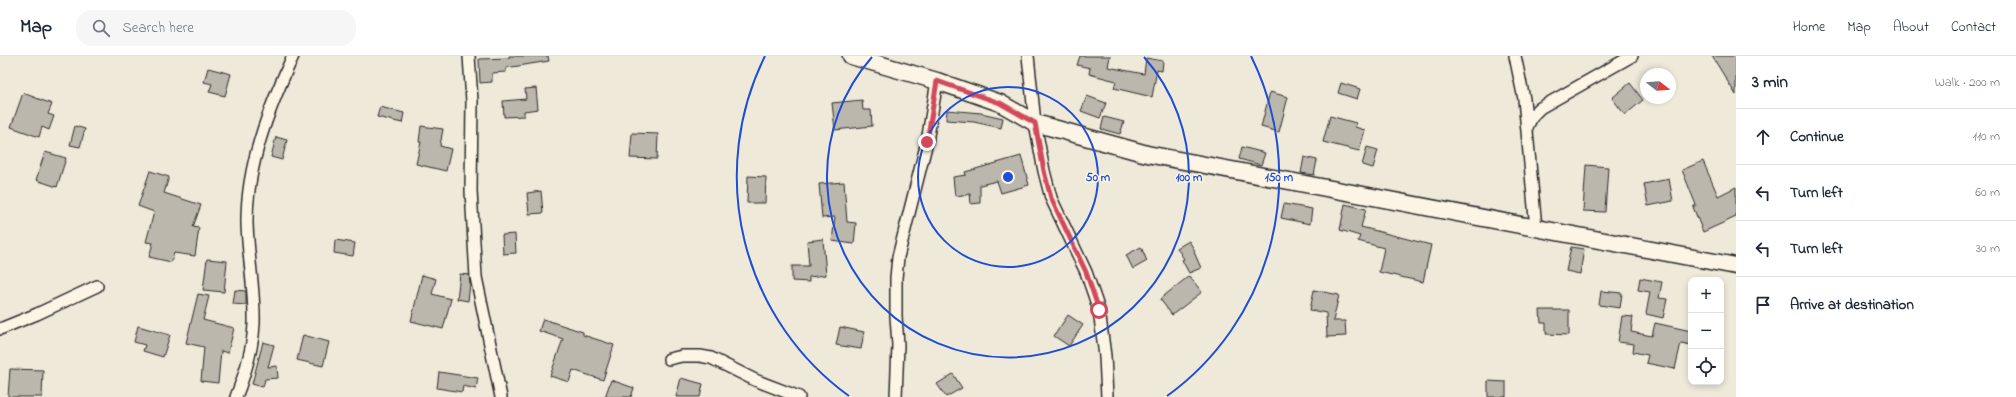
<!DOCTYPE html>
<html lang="en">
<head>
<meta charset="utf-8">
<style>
	:root { --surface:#fff; --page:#f6f6f7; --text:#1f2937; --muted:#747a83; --line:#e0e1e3 }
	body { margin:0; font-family:"Indie Flower",sans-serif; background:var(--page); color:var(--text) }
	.controls { position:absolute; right:12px; bottom:12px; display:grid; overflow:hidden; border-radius:8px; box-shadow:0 2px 6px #0003 }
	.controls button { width:36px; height:36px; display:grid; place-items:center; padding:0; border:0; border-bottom:1px solid var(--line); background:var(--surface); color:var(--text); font:20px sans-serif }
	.compass { position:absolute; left:1640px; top:12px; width:36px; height:36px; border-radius:50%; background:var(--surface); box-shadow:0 2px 6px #0003; rotate:107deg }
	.stop { position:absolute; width:12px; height:12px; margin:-9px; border:3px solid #d1495b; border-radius:50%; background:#fff }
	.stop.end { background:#d1495b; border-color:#fff; box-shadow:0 1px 4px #0008 }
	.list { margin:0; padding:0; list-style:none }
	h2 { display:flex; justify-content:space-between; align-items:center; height:52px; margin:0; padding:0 16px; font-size:17px }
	h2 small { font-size:13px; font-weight:400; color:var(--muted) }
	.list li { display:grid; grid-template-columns:26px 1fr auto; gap:12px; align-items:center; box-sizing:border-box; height:56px; padding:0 16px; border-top:1px solid var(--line) }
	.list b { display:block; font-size:15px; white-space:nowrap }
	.list em { font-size:13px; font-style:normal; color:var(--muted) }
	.icon { flex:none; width:22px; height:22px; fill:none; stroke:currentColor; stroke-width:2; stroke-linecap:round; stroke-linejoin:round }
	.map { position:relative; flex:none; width:1736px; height:341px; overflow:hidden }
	header { display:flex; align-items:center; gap:24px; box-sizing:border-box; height:56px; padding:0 20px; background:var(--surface); border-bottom:1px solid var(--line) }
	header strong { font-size:19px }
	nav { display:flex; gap:22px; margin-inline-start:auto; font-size:14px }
	.search { width:280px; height:36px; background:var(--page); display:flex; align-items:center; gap:10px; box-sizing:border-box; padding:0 14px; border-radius:16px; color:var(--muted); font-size:15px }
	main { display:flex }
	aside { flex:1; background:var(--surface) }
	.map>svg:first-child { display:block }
	.building { fill:#bcb7ac; stroke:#2b2b2b }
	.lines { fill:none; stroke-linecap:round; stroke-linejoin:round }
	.street-casing { stroke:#2b2b2b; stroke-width:14 }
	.secondary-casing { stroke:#2b2b2b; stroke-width:19 }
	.street { stroke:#fcf5e5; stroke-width:11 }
	.secondary { stroke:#fcf5e5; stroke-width:16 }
	.route { stroke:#d1495b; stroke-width:5 }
	.ring { fill:none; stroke:#1d4ed8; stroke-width:2 }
	.centre { fill:#1d4ed8; stroke:#fcf5e5; stroke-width:2 }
	.ring-label { font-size:12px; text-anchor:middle; font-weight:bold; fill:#1d4ed8; stroke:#fcf5e5; stroke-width:3; stroke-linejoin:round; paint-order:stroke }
</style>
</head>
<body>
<header>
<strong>Map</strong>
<div class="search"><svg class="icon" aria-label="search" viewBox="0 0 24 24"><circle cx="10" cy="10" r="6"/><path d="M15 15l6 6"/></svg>Search here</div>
<nav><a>Home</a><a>Map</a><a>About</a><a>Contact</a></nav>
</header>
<main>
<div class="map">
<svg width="1736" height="341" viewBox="0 0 1736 341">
	<rect width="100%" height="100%" fill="#efe9da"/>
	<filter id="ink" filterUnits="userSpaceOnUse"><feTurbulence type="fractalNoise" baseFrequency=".025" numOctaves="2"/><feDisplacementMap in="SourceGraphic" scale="8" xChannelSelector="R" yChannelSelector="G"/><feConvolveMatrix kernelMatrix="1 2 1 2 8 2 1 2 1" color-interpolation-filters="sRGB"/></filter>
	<g filter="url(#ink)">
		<g class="building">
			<path d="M509 0H548L549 5 506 12V16L492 17V26L480 27 479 3 509 2Z"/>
			<path d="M1080 0H1110L1108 11 1144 18 1146 2 1163 5 1162 15 1157 14 1152 41 1114 32 1116 25 1089 18 1090 12 1077 9Z"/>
			<path d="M1712 0H1736V39Z"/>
			<path d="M208 12 231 18 225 40 209 36 212 28 204 26Z"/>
			<path d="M1341 27 1360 33 1357 43 1338 37Z"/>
			<path d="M1630 27 1643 44 1625 59 1612 42Z"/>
			<path d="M536 32 538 53 524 55V60L504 61 503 45 526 43 525 33Z"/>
			<path d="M1270 36 1288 41 1279 76 1261 71Z"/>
			<path d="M23 37 52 48 48 58 54 60 49 74 42 71 39 81 11 71Z"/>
			<path d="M1087 40 1106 47 1100 62 1081 55Z"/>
			<path d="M862 44 863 54H871L872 70 835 74 832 47Z"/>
			<path d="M380 51 404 57 402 67 377 61Z"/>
			<path d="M947 54 981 57 1003 62 1001 72 974 66 946 64Z"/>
			<path d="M1330 60 1356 67 1355 71 1365 74 1359 95 1323 86Z"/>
			<path d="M1104 61 1124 66 1120 78 1101 73Z"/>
			<path d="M75 70 85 73 80 91 70 89Z"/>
			<path d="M421 70 443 73 440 90 451 93 446 115 416 108 421 86H419Z"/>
			<path d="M632 77 658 78 657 103 630 102Z"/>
			<path d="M276 81 287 84 282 104 271 101Z"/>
			<path d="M1242 91 1265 97 1261 109 1239 103Z"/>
			<path d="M1367 91 1378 94 1373 112 1362 109Z"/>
			<path d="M45 96 66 102 57 131 36 124Z"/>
			<path d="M1021 100 1029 129 1001 137 997 125 980 129V147L971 148 970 138 955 140 953 121 966 119 965 116Z"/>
			<path d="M1304 101 1317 104 1314 119 1301 117Z"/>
			<path d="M1703 105 1718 140 1736 131V161L1703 176 1693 151 1696 149 1682 114Z"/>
			<path d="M1586 109 1608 111 1605 156 1583 155Z"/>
			<path d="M150 115 169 121 164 137 201 149 193 171 199 172 195 200 174 197 171 206 149 201 153 187 146 186 154 156 138 150Z"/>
			<path d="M748 120 766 121 765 147H747Z"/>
			<path d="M1669 123 1673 145 1648 150 1644 128Z"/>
			<path d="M844 126 847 166 856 167 854 188 832 185 835 161 822 162 819 128Z"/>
			<path d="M541 135 543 157 529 158 527 137Z"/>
			<path d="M1284 148 1312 153 1310 168 1281 162Z"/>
			<path d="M1345 148 1366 153 1361 171 1431 189 1423 226 1379 216 1384 192 1358 185 1360 180 1340 174Z"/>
			<path d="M515 178 516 197 503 198 502 179Z"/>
			<path d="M823 183 826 219 809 221V226L792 225V210H809L807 185Z"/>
			<path d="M335 184 355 187 353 200 334 197Z"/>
			<path d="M1189 185 1195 195 1194 196 1201 212 1189 217 1182 204 1184 203 1177 192Z"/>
			<path d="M1141 191 1147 205 1133 213 1126 199Z"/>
			<path d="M1571 191 1584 193 1580 218 1566 215Z"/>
			<path d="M207 203 227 205 224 236 203 234Z"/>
			<path d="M460 218 469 219 470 228 468 245 457 243Z"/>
			<path d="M422 219 436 223 432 238 451 243 443 273 411 265Z"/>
			<path d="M1189 220 1202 236 1172 259 1160 243Z"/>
			<path d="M1640 222 1662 226 1659 242 1667 243 1663 262 1646 258 1650 236 1638 234Z"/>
			<path d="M235 234 246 235V249L233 248Z"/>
			<path d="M1314 234 1339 239 1333 265H1345L1346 280 1327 281 1326 257 1310 254Z"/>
			<path d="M1601 235 1622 237 1620 252 1599 249Z"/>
			<path d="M198 238 209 240 203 264 234 272 228 297 221 295 218 327 201 325 204 291 186 287Z"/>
			<path d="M1540 254H1569V279L1546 278V267H1541Z"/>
			<path d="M1068 259 1083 269 1069 290 1054 280Z"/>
			<path d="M1622 260 1633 261 1631 276 1652 280 1655 267 1691 275V289L1681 287 1675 313 1646 307 1648 299 1633 296 1634 288 1618 286Z"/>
			<path d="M543 263 583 276V279L614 289 603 324 573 314 569 326 550 320 563 283 539 275Z"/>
			<path d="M138 270 170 279 163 301 143 295 145 289 134 286Z"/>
			<path d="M840 271 864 276 861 293 836 289Z"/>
			<path d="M303 279 329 286 323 310 297 304Z"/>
			<path d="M263 286 274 289 268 311 277 310 278 322 265 323 263 331 252 328Z"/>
			<path d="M10 313 43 314 42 341H8Z"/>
			<path d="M439 316 478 322 476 333 463 330 462 336 437 332Z"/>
			<path d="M953 318 962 332 946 341 937 328Z"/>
			<path d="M681 322 703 328 700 341H676Z"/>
			<path d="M611 324 634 332 631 341H605Z"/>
			<path d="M1488 325 1506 326V341H1488Z"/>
		</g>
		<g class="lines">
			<g class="street-casing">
				<g id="street">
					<path d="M469 0 472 45 471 135 476 221 501 341"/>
					<path d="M1028 0 1035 67 1044 115 1051 142 1086 216 1099 254 1105 300 1107 341"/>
					<path d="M1515 0 1524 43 1536 172"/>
					<path d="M1527 71 1533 59 1540 52 1632 0"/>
					<path d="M0 273 37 258 97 230"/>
					<path d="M669 303 682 300H700L711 302 755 324 799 341"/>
					<path d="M236 341C245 318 253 293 254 268 255 235 248 201 247 168 246 110 269 52 293 0"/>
					<path d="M896 341 898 289 896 260V222L898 201 927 86 937 25"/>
				</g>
			</g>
			<g class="secondary-casing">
				<path id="secondary" d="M851 0 937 25 1000 47 1035 67 1147 98 1736 210"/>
			</g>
			<use href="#street" class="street"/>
			<use href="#secondary" class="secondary"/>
		</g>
	</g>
	<g class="lines" filter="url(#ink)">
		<path class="route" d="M927 86 937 25 1000 47 1035 67 1044 115 1051 142 1086 216 1099 254"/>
	</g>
	<g class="ring">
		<circle cx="1008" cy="121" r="90"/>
		<path d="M1144 1A181 181 0 1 1 872 1"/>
		<path d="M849 340A271 271 0 0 1 765 0M1251 0A271 271 0 0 1 1167 340"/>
	</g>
	<circle cx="1008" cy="121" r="6" class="centre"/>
	<g class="ring-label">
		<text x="1098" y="125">50 m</text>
		<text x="1189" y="125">100 m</text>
		<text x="1279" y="125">150 m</text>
	</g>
</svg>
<div class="controls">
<button>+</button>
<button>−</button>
<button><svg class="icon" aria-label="locate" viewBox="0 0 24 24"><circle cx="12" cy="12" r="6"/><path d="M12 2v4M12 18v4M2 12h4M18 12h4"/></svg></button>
</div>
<svg class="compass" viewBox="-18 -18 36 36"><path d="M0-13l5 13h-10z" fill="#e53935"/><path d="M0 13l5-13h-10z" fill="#747a83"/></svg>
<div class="stop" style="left:1099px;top:254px"></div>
<div class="stop end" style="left:927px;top:86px"></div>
</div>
<aside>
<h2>3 min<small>Walk · 200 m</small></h2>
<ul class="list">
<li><svg class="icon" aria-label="ahead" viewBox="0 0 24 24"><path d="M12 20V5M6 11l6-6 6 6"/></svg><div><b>Continue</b></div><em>110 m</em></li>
<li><svg class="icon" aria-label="left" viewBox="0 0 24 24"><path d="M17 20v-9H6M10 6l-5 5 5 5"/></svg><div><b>Turn left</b></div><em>60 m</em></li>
<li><svg class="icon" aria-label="left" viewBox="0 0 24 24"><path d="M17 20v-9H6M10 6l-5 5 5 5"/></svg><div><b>Turn left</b></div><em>30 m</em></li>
<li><svg class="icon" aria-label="arrive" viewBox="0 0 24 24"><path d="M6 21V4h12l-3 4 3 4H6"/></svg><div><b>Arrive at destination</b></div></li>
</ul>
</aside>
</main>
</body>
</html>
